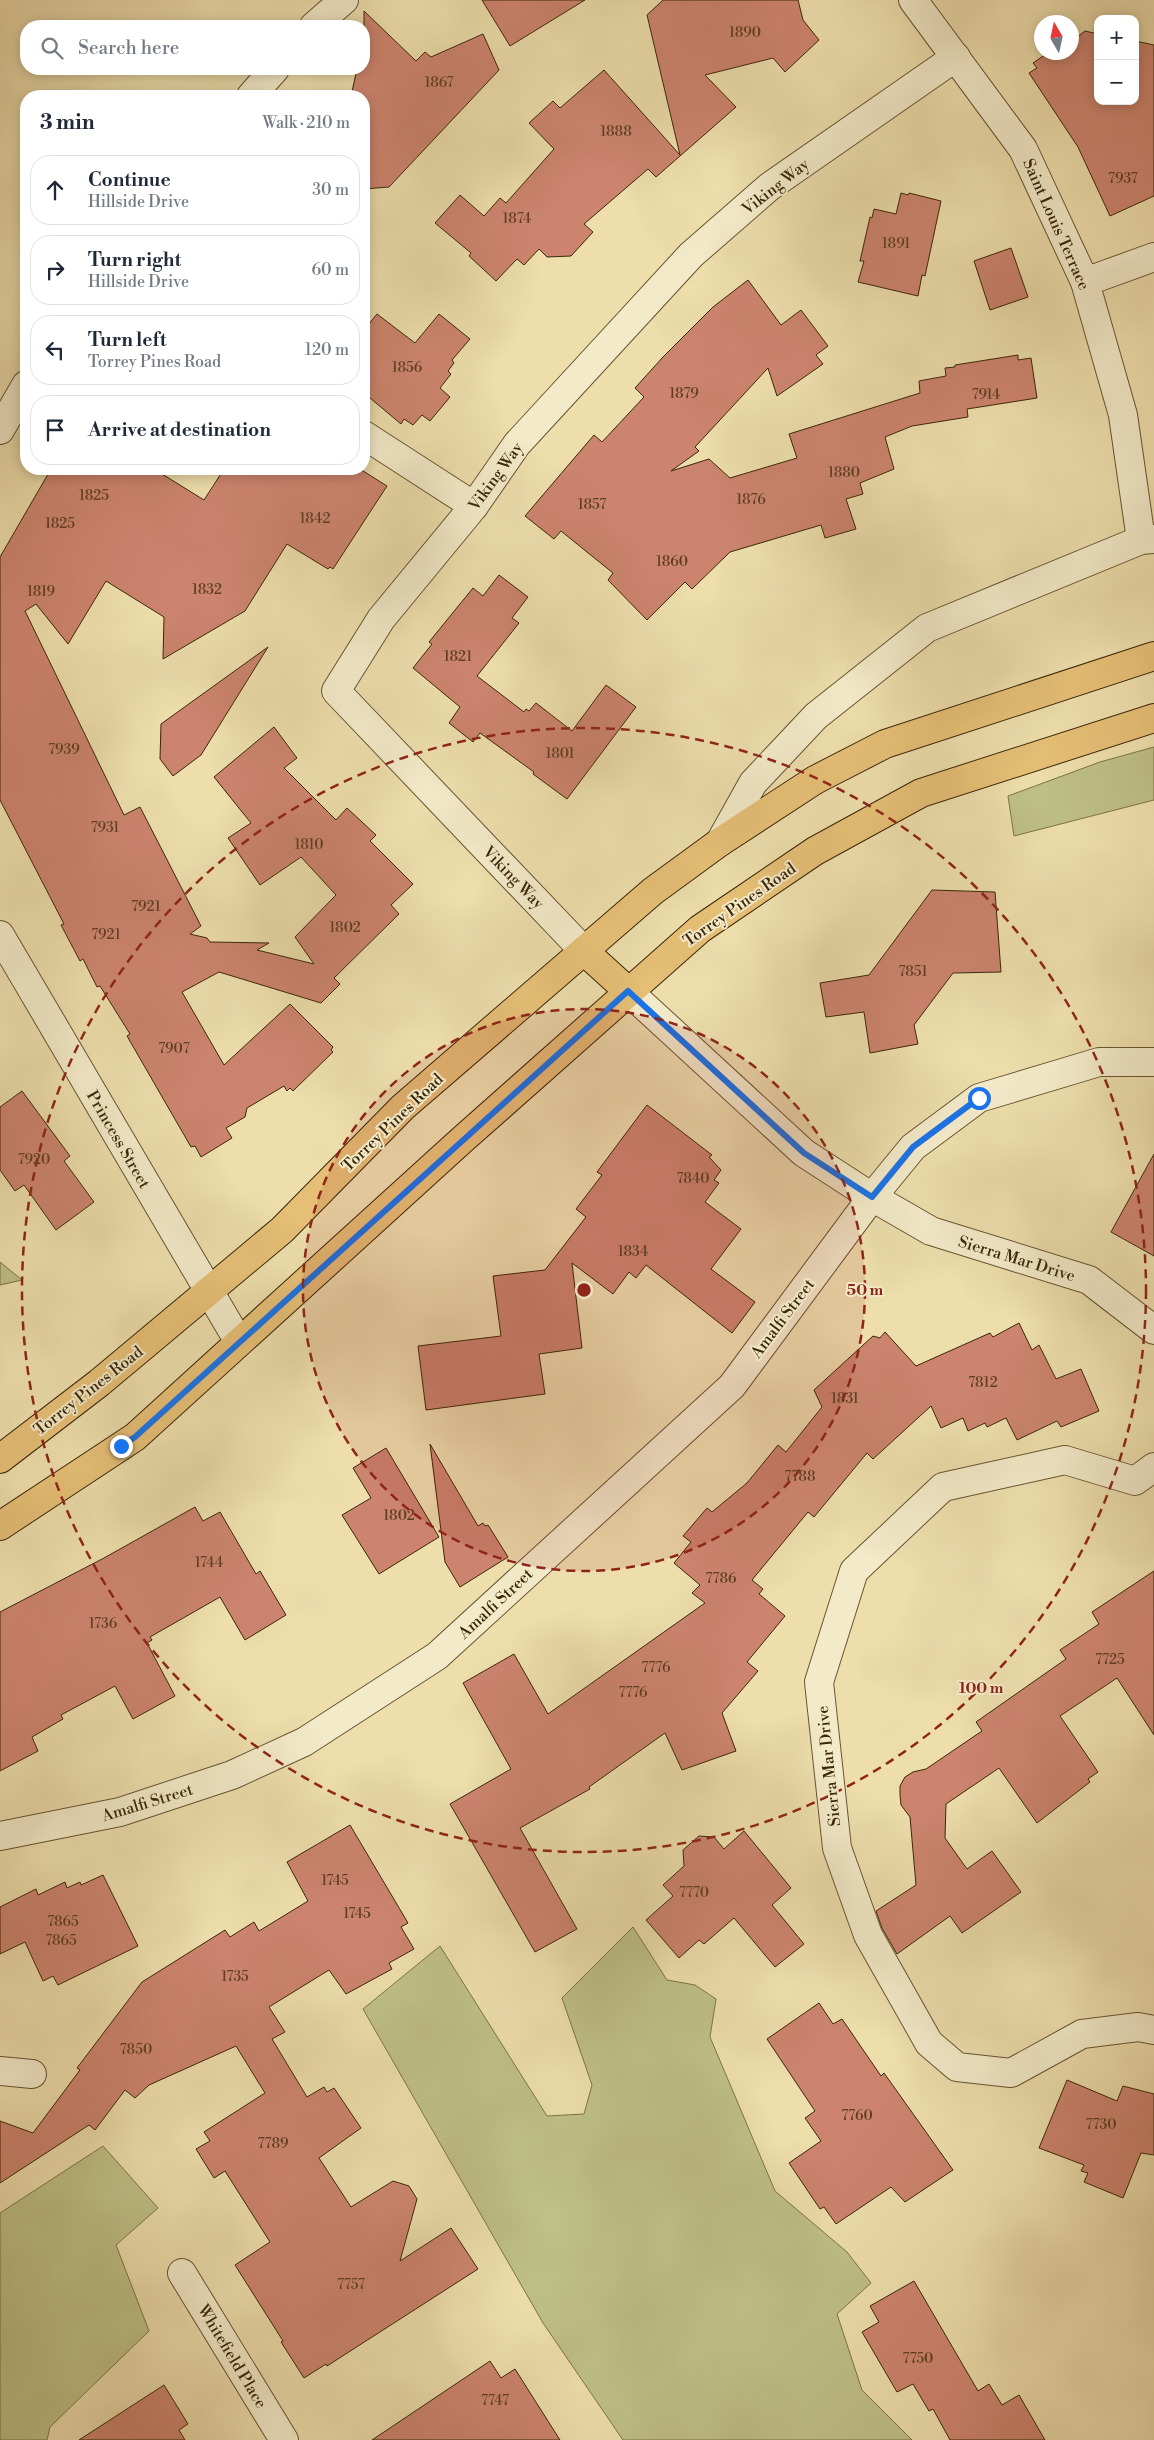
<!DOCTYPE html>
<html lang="en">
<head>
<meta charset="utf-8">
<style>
	:root { --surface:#fff; --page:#f6f6f7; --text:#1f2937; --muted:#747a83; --line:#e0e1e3 }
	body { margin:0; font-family:"Libre Bodoni",serif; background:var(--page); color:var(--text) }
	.controls { position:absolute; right:15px; top:15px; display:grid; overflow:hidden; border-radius:10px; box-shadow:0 2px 12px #0003 }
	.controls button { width:45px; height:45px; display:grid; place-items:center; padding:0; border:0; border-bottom:1px solid var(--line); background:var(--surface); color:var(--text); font:25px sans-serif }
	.compass { position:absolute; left:1034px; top:15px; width:45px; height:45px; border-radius:50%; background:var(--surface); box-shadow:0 2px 12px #0003; rotate:351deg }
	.stop { position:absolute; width:15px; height:15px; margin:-11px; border:4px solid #1a73e8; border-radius:50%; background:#fff }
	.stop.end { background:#1a73e8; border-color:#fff; box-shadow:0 1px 5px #0008 }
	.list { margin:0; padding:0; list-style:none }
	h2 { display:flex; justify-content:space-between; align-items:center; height:65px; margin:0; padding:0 20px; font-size:21px }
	h2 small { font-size:16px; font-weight:400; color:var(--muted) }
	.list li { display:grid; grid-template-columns:32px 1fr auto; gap:15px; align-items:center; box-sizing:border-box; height:70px; margin:0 10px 10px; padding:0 10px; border:1px solid var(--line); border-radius:20px }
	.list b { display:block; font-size:19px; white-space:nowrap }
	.list p { margin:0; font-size:16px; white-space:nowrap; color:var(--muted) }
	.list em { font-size:16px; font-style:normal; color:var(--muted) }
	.icon { flex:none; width:28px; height:28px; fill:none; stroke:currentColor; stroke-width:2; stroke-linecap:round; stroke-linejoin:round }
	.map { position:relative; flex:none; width:1154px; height:2440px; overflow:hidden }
	.search { position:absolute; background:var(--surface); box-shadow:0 2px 12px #0003; left:20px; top:20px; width:350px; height:55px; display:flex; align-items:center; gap:12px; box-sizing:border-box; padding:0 18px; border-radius:20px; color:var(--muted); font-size:19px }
	.panel { position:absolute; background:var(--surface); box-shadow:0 2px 12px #0003; left:20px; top:90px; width:350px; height:385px; border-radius:20px }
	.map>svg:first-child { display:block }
	.green { fill:#bec086; stroke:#7c7347 }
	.building { fill:#cc846e; stroke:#3a2608 }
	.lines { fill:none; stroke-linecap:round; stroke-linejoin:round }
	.minor-casing { stroke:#675431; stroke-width:30 }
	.major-casing { stroke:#3a2608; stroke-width:30 }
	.minor { stroke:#f3eac9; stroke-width:28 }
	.major { stroke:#e6bf76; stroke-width:28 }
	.route { stroke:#1a73e8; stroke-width:6 }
	.ring { fill:none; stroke:#8f2418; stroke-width:2.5; stroke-dasharray:9 6 }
	.labels { text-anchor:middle; stroke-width:4; stroke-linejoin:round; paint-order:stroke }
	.number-label { font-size:14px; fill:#5e3e22 }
	.street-label { font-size:16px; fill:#3a2608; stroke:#f3eac9 }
	.centre { fill:#8f2418; stroke:#f3eac9; stroke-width:2.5 }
	.ring-label { font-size:15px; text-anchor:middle; font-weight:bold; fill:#8f2418; stroke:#f3eac9; stroke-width:4; stroke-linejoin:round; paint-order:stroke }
</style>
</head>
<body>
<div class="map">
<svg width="1154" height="2440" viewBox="0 0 1154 2440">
	<rect width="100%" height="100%" fill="#eddeac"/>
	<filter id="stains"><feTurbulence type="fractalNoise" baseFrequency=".004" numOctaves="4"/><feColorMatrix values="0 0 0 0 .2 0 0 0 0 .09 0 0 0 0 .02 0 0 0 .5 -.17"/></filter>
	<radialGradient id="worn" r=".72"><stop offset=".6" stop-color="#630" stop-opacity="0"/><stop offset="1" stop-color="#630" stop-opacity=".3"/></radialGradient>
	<g class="green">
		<path d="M1154 747V800L1014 836 1008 796 1100 762Z"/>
		<path d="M0 1262 22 1280 0 1285Z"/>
		<path d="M633 1927 667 1980 695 1985 716 1999 710 2037 775 2191 847 2252 871 2283 837 2314 862 2390 912 2440H623L543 2323 363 2009 440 1946 547 2116 584 2114 592 2085 562 1998Z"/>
		<path d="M103 2146 158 2208 116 2245 149 2331 50 2427 47 2440H0V2213Z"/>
	</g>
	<g class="building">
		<path d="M482 0H585L510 46Z"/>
		<path d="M663 0H798L803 20 819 40 785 72 773 58 705 75 736 107 656 177 648 169 584 224 593 232 571 256 547 257 539 249 524 265 517 259 496 281 469 256 471 253 435 223 460 195 484 216 500 198 506 203 554 149 529 123 553 101 560 108 604 70 680 155 647 15Z"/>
		<path d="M364 11 416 61 425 52 431 57 483 34 499 70 389 187 364 189V96H351L357 69H364Z"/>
		<path d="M1085 31 1098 34V101H1135V41L1154 45V196L1110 216 1078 147 1029 73 1037 68 1033 63 1049 52H1072V41Z"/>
		<path d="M901 193 908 195 909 193 941 201 925 276 922 275 918 296 858 282 864 261H860L870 217 872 218 874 209 896 214Z"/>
		<path d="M1011 248 1028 297 990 310 974 261Z"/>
		<path d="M748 280 781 325 801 310 828 346 816 355 823 364 777 396 768 368 695 447 699 451 671 471 709 459 730 478 797 458 789 434 920 393 919 381 946 376 945 368 955 367V365L1018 355V360L1031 358 1037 398 967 409 968 417 912 426 885 437 894 469 860 483 863 494 846 499 856 529 825 538 821 525 730 552 692 589 685 582 647 620 608 580 613 573 561 531 554 539 525 516 594 435 602 442 644 397 635 388 663 357 713 307Z"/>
		<path d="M377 314 415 343 439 314 470 339 452 360 454 363 448 371 451 374 440 388 450 397 430 421 422 415 413 425 404 419 401 424 364 393V330Z"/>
		<path d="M51 469H154L204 500 224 469H360L387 486 333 569 330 567 328 569 287 544 245 611 163 659 164 617 106 581 68 644 36 604 25 611 124 815 140 807 201 926 190 934 207 938 210 942 269 943 257 950 314 964 295 937 336 895 301 857 260 885 228 838 251 823 214 777 274 727 297 758 284 768 336 820 347 808 376 835 370 841 413 884 391 905 399 914 334 978 340 984 321 1003 219 972 182 992 224 1065 290 1004 333 1047 331 1050 333 1052 293 1091 290 1088 287 1091 284 1086 247 1108 245 1117 226 1128 232 1138 201 1157 195 1146 191 1147 127 1036 130 1034 100 986 97 987 83 959 80 961 61 925 64 924 0 800V557Z"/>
		<path d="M499 575 528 597 512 618 519 623 477 676 524 712 526 709 529 711 536 703 572 731 606 685 636 707 567 799 533 774 534 772 480 733 473 742 449 723 460 707 413 668 432 644 429 642 473 588 483 596Z"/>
		<path d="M268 647 201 755 173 776 160 759 161 724Z"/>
		<path d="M932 890 995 892 1001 972 953 973 914 1025 918 1044 870 1053 864 1012 826 1017 820 983 869 975Z"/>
		<path d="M22 1091 70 1156 64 1161 94 1202 56 1230 24 1185 15 1191 0 1170V1107Z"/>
		<path d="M647 1105 712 1155 709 1157 721 1170 714 1180 719 1183 705 1202 741 1229 711 1269 755 1302 732 1333 646 1265 636 1278 629 1272 613 1294 572 1263 582 1348 539 1354 545 1394 426 1410 418 1346 501 1336 493 1276 545 1270 586 1217 576 1209 602 1175 597 1172Z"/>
		<path d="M1154 1154V1256L1111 1232Z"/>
		<path d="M1019 1323 1032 1350 1039 1345 1056 1379 1081 1369 1099 1411 1061 1427 1057 1421 1017 1440 1006 1418 987 1427 985 1423 968 1431 963 1418 941 1428 931 1406 873 1459 867 1453 814 1517 808 1512 752 1580 763 1589 759 1594 785 1616 747 1662 758 1671 722 1713 736 1751 682 1770 665 1733 589 1787 590 1789 520 1828 577 1929 535 1952 450 1804 511 1769 463 1683 514 1654 548 1714 705 1603 692 1593 700 1585 674 1563 691 1542 683 1536 707 1508 712 1512 747 1483 778 1445 786 1452 822 1407 814 1390 873 1336 880 1338 885 1332 916 1366 990 1333 993 1337Z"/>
		<path d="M430 1444 478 1526 483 1523 485 1526 488 1525 508 1557 460 1587 445 1562Z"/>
		<path d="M386 1448 439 1537 379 1574 342 1515 371 1498 353 1468Z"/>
		<path d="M195 1507 203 1521 220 1512 256 1574 260 1571 286 1615 245 1640 220 1597 150 1637 152 1640 147 1643 175 1696 133 1719 115 1686 61 1715 63 1719 32 1737 38 1751 0 1771V1612L104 1558Z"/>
		<path d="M1154 1571V1735L1117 1678 1060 1716 1098 1772 1088 1779 1090 1782 1037 1823 999 1768 946 1804 945 1838 967 1869 992 1851 1021 1892 962 1933 950 1916 897 1954 882 1928 876 1911 916 1885 910 1817 901 1805 900 1795V1786L905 1777 913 1772 926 1769 982 1731 976 1722 1066 1659 1060 1650 1099 1624 1092 1612Z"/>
		<path d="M350 1825 408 1923 401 1927 414 1949 389 1963 392 1969 346 1994 329 1970 269 2007 285 2032 272 2039 307 2097 324 2087 327 2092 334 2088 361 2128 319 2158 351 2207 393 2181 409 2186 417 2199 400 2261 451 2228 478 2269 327 2366 326 2364 304 2378 281 2342 283 2341 235 2265 270 2242 225 2171 214 2178 196 2149 210 2141 204 2132 265 2093 236 2046 149 2085 135 2098 125 2090 95 2130 89 2125 0 2183V2121L33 2133 80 2070 77 2068 142 1982 225 1930 230 1937 254 1922 259 1931 308 1901 287 1862Z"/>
		<path d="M744 1831 791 1888 772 1905 804 1944 775 1967 734 1918 704 1944 699 1940 679 1958 646 1920 673 1896 663 1885 684 1866 683 1850 699 1836 714 1837 724 1849Z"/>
		<path d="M103 1875 138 1946 58 1985 53 1976 43 1981 25 1942 0 1954V1907L36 1889 38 1895 65 1882 67 1888 80 1882 81 1885Z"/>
		<path d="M819 2003 833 2024 842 2019 881 2076 884 2073 953 2170 905 2202 891 2187 836 2224 824 2207 820 2209 789 2163 821 2141 805 2118 815 2111 767 2039Z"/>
		<path d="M1067 2080 1117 2101 1123 2086 1154 2094V2155L1141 2153 1123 2198 1084 2182 1088 2173 1081 2171 1084 2165 1039 2148Z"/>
		<path d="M914 2281 978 2391 989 2384 1002 2405 1019 2395 1045 2440H950L933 2409 929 2411 913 2384 897 2392 862 2332 879 2322 870 2306Z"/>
		<path d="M490 2361 501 2378 515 2369 560 2440H372Z"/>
		<path d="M164 2385 188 2424 179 2430 185 2440H79Z"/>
	</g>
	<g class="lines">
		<g class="minor-casing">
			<g id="minor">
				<path d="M913 0 1023 149 1085 282 1123 415 1141 540"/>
				<path d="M314 26 344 0"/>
				<path d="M251 96 275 69"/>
				<path d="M1085 282 1154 257"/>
				<path d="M0 430 26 385"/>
				<path d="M364 435 474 506"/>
				<path d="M720 842 753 783 816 716 927 628 1141 540 1154 539"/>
				<path d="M0 935 239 1342"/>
				<path d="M584 951 336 691 381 619 474 506 517 444 691 255 769 187 956 57"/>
				<path d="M628 991 804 1153 872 1197 931 1231 1089 1280 1154 1330"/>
				<path d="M1154 1467 1135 1481 1065 1460 943 1487 854 1571 819 1682 837 1848 868 1935 929 2043 957 2067 1011 2073 1082 2034 1138 2027 1154 2030"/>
				<path d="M0 1836 120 1812 232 1775 304 1742 437 1656 732 1386 872 1197 913 1147 979 1098 1099 1062H1154"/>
				<path d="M0 2071 32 2074"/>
				<path d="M182 2273 284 2440"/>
			</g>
		</g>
		<g class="major-casing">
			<g id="major">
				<path d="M584 951 628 991"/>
				<path d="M0 1459 99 1383 282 1230 403 1107 653 891 720 842 815 780 885 744 1154 656"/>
				<path d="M0 1526 135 1437 463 1139 700 929 815 851 921 793 1154 718"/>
			</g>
		</g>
		<use href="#minor" class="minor"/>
		<use href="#major" class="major"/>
	</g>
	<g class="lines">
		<path class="route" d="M121 1446 135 1437 628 991 804 1153 872 1197 913 1147 979 1098"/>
	</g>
	<circle cx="584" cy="1290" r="281" fill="#8f2418" fill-opacity=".12"/>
	<g class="ring">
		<circle cx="584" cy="1290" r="281"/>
		<circle cx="584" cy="1290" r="562"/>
	</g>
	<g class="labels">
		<g class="number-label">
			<text x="745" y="37">1890</text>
			<text x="439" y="87">1867</text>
			<text x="616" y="136">1888</text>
			<text x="1123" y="183">7937</text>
			<text x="517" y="223">1874</text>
			<text x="896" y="248">1891</text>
			<text x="407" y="372">1856</text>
			<text x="684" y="398">1879</text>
			<text x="986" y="399">7914</text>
			<text x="844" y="477">1880</text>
			<text x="94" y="500">1825</text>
			<text x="751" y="504">1876</text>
			<text x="592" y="509">1857</text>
			<text x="315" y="523">1842</text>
			<text x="60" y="528">1825</text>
			<text x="672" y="566">1860</text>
			<text x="207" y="594">1832</text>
			<text x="41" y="596">1819</text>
			<text x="458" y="661">1821</text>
			<text x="64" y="754">7939</text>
			<text x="560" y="758">1801</text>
			<text x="105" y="832">7931</text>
			<text x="309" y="849">1810</text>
			<text x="146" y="911">7921</text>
			<text x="345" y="932">1802</text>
			<text x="106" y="939">7921</text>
			<text x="913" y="976">7851</text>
			<text x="174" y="1053">7907</text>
			<text x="34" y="1164">7920</text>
			<text x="693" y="1183">7840</text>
			<text x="633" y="1256">1834</text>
			<text x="983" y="1387">7812</text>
			<text x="845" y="1403">1831</text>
			<text x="800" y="1481">7788</text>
			<text x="399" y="1520">1802</text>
			<text x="209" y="1567">1744</text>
			<text x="721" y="1583">7786</text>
			<text x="103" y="1628">1736</text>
			<text x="1110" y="1664">7725</text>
			<text x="656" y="1672">7776</text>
			<text x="633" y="1697">7776</text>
			<text x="335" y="1885">1745</text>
			<text x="694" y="1897">7770</text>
			<text x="357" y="1918">1745</text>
			<text x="63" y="1926">7865</text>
			<text x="61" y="1945">7865</text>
			<text x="235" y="1981">1735</text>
			<text x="136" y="2054">7850</text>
			<text x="857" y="2120">7760</text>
			<text x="1101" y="2129">7730</text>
			<text x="273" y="2148">7789</text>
			<text x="351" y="2289">7757</text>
			<text x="918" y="2363">7750</text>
			<text x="495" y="2405">7747</text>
		</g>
		<g class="street-label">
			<text transform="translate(775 186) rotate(-38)" y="6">Viking Way</text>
			<text transform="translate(1057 224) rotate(66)" y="6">Saint Louis Terrace</text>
			<text transform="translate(495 476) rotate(-54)" y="6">Viking Way</text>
			<text transform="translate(514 877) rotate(46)" y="6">Viking Way</text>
			<text transform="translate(739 904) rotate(-35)" y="6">Torrey Pines Road</text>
			<text transform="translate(392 1122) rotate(-44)" y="6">Torrey Pines Road</text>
			<text transform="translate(119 1139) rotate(60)" y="6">Princess Street</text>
			<text transform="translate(1017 1258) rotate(17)" y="6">Sierra Mar Drive</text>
			<text transform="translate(782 1318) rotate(-53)" y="6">Amalfi Street</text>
			<text transform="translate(88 1390) rotate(-38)" y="6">Torrey Pines Road</text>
			<text transform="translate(495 1603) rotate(-43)" y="6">Amalfi Street</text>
			<text transform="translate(828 1766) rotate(-96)" y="6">Sierra Mar Drive</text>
			<text transform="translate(147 1802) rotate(-17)" y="6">Amalfi Street</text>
			<text transform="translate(233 2356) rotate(59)" y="6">Whitefield Place</text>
		</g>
	</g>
	<circle cx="584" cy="1290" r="8" class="centre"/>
	<g class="ring-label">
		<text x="865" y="1295">50 m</text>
		<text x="981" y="1693">100 m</text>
	</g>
	<rect width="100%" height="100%" filter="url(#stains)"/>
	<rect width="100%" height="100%" fill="url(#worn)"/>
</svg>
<div class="controls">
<button>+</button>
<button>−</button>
</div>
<svg class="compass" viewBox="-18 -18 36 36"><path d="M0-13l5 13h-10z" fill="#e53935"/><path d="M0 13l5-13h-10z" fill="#747a83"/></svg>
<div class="stop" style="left:979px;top:1098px"></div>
<div class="stop end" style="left:121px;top:1446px"></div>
<div class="search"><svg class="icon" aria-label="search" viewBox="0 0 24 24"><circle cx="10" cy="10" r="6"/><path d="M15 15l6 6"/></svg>Search here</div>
<section class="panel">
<h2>3 min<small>Walk · 210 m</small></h2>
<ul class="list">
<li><svg class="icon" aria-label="ahead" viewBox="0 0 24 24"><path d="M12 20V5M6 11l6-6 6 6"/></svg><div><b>Continue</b><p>Hillside Drive</p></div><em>30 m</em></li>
<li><svg class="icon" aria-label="right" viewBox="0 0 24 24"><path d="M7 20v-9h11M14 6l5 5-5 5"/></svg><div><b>Turn right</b><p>Hillside Drive</p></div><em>60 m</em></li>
<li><svg class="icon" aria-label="left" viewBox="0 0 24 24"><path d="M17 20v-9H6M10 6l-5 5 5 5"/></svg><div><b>Turn left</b><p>Torrey Pines Road</p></div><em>120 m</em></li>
<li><svg class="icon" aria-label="arrive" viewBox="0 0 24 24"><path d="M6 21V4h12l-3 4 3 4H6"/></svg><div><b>Arrive at destination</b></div></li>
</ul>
</section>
</div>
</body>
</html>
